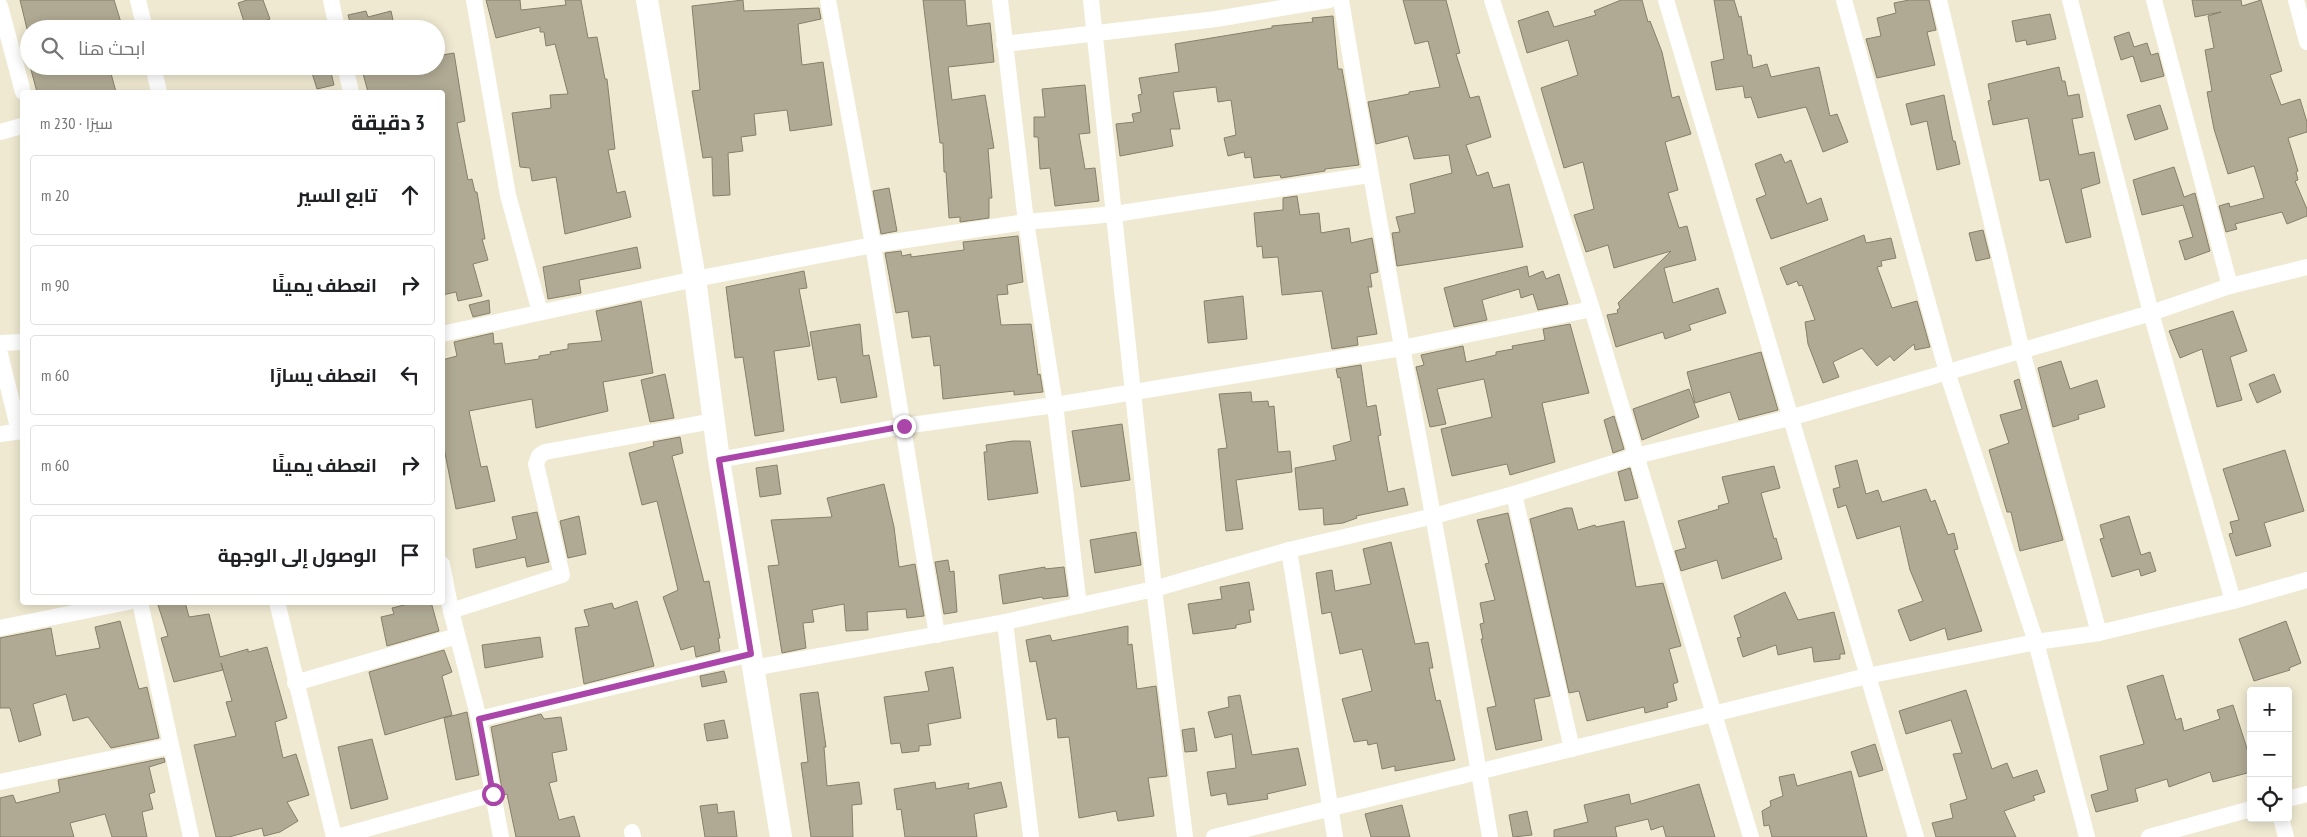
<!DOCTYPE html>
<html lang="ar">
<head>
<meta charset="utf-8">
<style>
	:root { --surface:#fff; --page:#f6f6f6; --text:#202124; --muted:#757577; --line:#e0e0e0 }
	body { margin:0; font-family:"PT Sans Narrow",Cairo,sans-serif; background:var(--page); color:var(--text); direction:rtl }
	.controls { position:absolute; right:15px; bottom:15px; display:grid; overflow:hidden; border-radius:5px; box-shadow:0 2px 12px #0003 }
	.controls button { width:45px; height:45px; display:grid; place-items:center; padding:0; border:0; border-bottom:1px solid var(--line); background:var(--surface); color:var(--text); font:25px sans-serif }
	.stop { position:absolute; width:15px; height:15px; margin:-11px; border:4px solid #aa45aa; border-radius:50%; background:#fff }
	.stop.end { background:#aa45aa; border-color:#fff; box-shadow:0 1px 5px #0008 }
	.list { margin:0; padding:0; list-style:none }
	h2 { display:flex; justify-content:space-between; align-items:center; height:65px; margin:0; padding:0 20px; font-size:21px }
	h2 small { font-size:16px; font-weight:400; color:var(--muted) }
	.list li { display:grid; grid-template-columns:32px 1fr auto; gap:15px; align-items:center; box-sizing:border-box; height:80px; margin:0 10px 10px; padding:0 10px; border:1px solid var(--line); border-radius:5px }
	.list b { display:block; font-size:19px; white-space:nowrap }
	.list em { font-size:16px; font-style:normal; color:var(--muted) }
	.icon { flex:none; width:28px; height:28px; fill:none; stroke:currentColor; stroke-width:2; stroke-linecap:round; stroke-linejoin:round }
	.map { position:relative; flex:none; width:2307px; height:837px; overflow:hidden; direction:ltr }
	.search { position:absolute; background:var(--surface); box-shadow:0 2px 12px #0003; left:20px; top:20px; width:425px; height:55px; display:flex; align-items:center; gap:12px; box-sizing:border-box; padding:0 18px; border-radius:28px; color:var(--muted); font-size:19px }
	.panel { position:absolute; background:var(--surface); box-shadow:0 2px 12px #0003; left:20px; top:90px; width:425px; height:515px; border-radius:5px; direction:rtl }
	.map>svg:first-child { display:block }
	.building { fill:#b0aa94; stroke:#86806b }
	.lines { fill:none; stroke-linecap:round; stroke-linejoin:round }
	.street { stroke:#fff; stroke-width:16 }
	.secondary { stroke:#fff; stroke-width:22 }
	.route { stroke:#aa45aa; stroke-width:6 }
</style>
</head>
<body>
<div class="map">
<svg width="2307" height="837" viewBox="0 0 2307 837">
	<rect width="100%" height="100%" fill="#efe9d1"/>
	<g class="building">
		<path d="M20 0H114L123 29H27Z"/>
		<path d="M247 0H263L270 19 246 28 238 3Z"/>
		<path d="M486 0H520L521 10 566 5 565 0H581L588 38 597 37 605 79H607L615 149 608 150 617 193 625 191 631 217 565 234 556 177 532 181 530 168 520 167 512 113 551 108 550 95 568 94 555 44 546 46 544 32H540V27L496 38Z"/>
		<path d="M743 0 744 11 819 8 821 19 798 24 802 65 823 62 832 125 790 131 787 110 754 114 756 135 741 137 743 151 728 153 730 195 713 196 712 157 703 158 692 91 700 90 692 6Z"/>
		<path d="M923 0H965L967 26 990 23 994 62 948 67 952 100 985 95 994 148 988 149 992 198H989V218L960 222V217L949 218 946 172H944L943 143H940Z"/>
		<path d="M1403 0H1446L1460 53 1456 54 1470 98 1479 96 1491 137 1466 145 1477 176 1488 172 1493 188 1509 184 1523 247 1397 266 1392 233 1400 232 1396 217 1415 213 1410 184 1452 173 1449 155 1414 159 1408 136 1376 144 1368 102 1409 94V92L1440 87 1428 41 1415 44Z"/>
		<path d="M1621 0H1642L1648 22 1650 21 1662 52 1672 98 1679 96 1691 134 1665 142 1678 190 1668 193 1679 228 1687 226 1696 260 1664 268 1673 303 1718 288 1726 313 1689 325 1691 330 1665 339 1663 332 1616 347 1607 315 1618 313 1617 310 1620 308 1618 303 1671 251 1614 268 1608 245 1586 252 1574 215 1594 209 1583 162 1564 168 1541 88 1578 75 1568 40 1527 53 1518 21 1548 11 1554 27 1596 15 1594 11Z"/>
		<path d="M1714 0H1734L1739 17 1741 16 1748 55H1751L1753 68 1767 64 1771 77 1819 67 1830 116 1837 114 1848 142 1823 152 1806 107 1758 118 1751 97 1745 98 1743 86 1716 90 1711 62 1724 59Z"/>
		<path d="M1909 0H1929L1936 30 1927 32 1935 65 1877 78 1866 39 1881 36 1877 18 1896 13 1894 3Z"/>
		<path d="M2192 0H2241L2242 6 2261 0 2282 71 2270 75 2281 105 2300 99 2307 122V132L2288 138 2298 171 2296 172 2298 180 2295 181 2307 209V216L2287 224 2282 212 2235 224 2237 229 2226 232 2219 206 2229 203 2230 207 2264 198 2254 166 2228 174 2214 129 2207 92 2212 91 2205 50 2214 48 2208 16 2221 12 2195 17Z"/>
		<path d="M366 11 368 17 391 11 395 29H347L346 23 350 22 348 15Z"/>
		<path d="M2050 14 2056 39 2027 45 2026 40 2016 42 2012 21Z"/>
		<path d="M1333 16 1338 69H1342L1359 165 1325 169V171L1281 178 1280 175 1254 178 1251 157 1245 158 1244 152 1228 156 1224 138 1236 135 1231 100 1218 102 1216 87 1173 92 1180 129H1170L1173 146 1120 156 1116 124 1134 122 1132 114 1141 112 1138 95 1142 94 1139 78 1179 72 1175 44 1272 28V26L1313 22 1312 18Z"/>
		<path d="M2129 32 2134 47 2147 43 2151 55 2158 53 2164 76 2141 82 2133 56 2121 60 2114 37Z"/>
		<path d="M454 53 465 121 457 123 468 180 472 179 475 192H477L485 239H482L488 260 473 264 482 296 458 301 456 292 442 295V92H368L361 66H436V56Z"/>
		<path d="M30 66H109L116 92H37Z"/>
		<path d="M2059 67 2062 81H2065L2068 96 2079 94 2083 117 2072 119 2079 155 2094 152 2100 183 2081 189 2091 237 2066 243 2049 179 2040 181 2028 118 1993 125 1988 101 1991 100 1988 84Z"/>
		<path d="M330 68 334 85 317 89 312 73Z"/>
		<path d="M1085 85 1090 133 1079 134 1085 169 1095 168 1099 201 1055 206 1050 168 1040 169 1038 137H1034V117H1045L1042 89Z"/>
		<path d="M1944 95 1953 141H1955L1960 164 1937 170 1927 121 1911 125 1906 104Z"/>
		<path d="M2160 105 2168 129 2135 140 2127 115Z"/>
		<path d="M1781 154 1785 163 1791 160 1807 204 1821 198 1828 220 1771 239 1756 199 1766 195 1755 164Z"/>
		<path d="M2174 167 2184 197 2195 193 2210 251 2185 260 2179 241 2193 237 2183 205 2142 215 2133 180Z"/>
		<path d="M889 188 897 231 881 234 873 191Z"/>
		<path d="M1297 196 1300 215 1319 213 1321 233 1349 228 1351 243 1372 238 1378 272 1370 274 1372 287H1368L1377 334 1357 337 1358 345 1332 349 1322 291 1282 295 1278 257 1263 258 1262 246 1257 247 1254 213 1283 210V198Z"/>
		<path d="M1983 230 1990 258 1976 261 1969 233Z"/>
		<path d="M1864 235 1866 243 1891 238 1896 258 1881 261 1882 266 1877 267 1892 308 1917 301 1930 347 1915 350 1914 344 1894 361 1890 356 1877 366 1862 348 1833 362 1839 377 1823 383 1808 344 1805 322 1815 320 1802 285 1799 286 1797 281 1787 285 1780 268Z"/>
		<path d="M1018 236 1023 282 1007 285 1008 294 997 295 1001 325 1031 324 1038 375 1040 374 1043 392 1014 395V391L943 399 940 365 934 366 930 336 912 338 908 311 896 313 885 253 901 251 902 256 911 254V257L964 250 963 242Z"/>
		<path d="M637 247 641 268 579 280 581 293 548 299 543 267Z"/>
		<path d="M1527 266 1529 277 1543 271 1546 279 1559 274 1568 304 1538 310 1533 294 1521 298 1519 289 1482 300 1487 320 1454 327 1444 288Z"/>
		<path d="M804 271 807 288 799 289 810 346 774 351 784 431 755 436 743 357 735 358 726 287Z"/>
		<path d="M1243 296 1247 339 1208 343 1204 301Z"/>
		<path d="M489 300 490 313 473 317 469 305Z"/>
		<path d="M641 301 653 373 603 382 608 411 536 428 532 399 469 411 481 467 487 466 495 501 456 509 442 438V360L457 356 454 342 493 333 494 344 502 343 505 364 539 359V356L551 354 550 352 568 349V344L602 341 596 311Z"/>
		<path d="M2233 311 2247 351 2230 357 2242 400 2217 407 2202 349 2180 358 2169 331Z"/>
		<path d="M860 324 863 356 869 355 877 397 841 403 836 377 818 380 810 332Z"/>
		<path d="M1570 324 1589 393 1542 403 1555 462 1510 475 1507 464 1452 476 1441 429 1492 417 1484 379 1437 389 1446 424 1430 427 1416 367 1424 365 1421 355 1463 346 1466 362 1496 355V352L1513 349 1512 346 1545 340 1543 329Z"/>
		<path d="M1761 352 1778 410 1739 420 1730 392 1695 403 1687 372Z"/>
		<path d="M2061 361 2070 389 2097 380 2105 407 2078 415 2079 419 2053 427 2038 368Z"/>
		<path d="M1361 365 1367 407 1376 405 1381 435 1378 436 1388 492 1404 488 1408 505 1356 516 1357 518 1343 523 1324 525 1323 508 1299 510 1295 468 1336 460 1333 446 1351 441 1340 377 1338 378 1336 369Z"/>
		<path d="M665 374 674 418 650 422 641 380Z"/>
		<path d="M2274 374 2281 392 2257 403 2249 384Z"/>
		<path d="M2019 379 2063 540 2020 551 2011 512H2007L1989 450 2009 443 2000 415 2022 409 2014 381Z"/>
		<path d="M1689 389 1699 417 1642 440 1633 409Z"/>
		<path d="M1251 392 1252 402 1268 401 1269 407 1274 406 1278 452 1290 451 1292 472 1236 480 1243 529 1226 531 1218 449 1227 448 1219 394Z"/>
		<path d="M1614 416 1624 449 1613 453 1604 420Z"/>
		<path d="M1122 424 1130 480 1081 487 1072 431Z"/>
		<path d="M680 437 683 453 672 456 704 582 709 581 720 638H718L720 651 696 657 694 646 681 650 663 597 678 590 657 501 642 505 629 453 654 446 653 442Z"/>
		<path d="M1013 441H1030L1038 493 988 500 984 452H987L986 445Z"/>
		<path d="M2285 450 2304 511 2264 523 2271 546 2236 556 2229 534 2233 533 2230 522 2239 520 2223 469Z"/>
		<path d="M1857 460 1866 494 1878 490 1882 502 1926 489 1931 502 1935 500 1948 535 1954 533 1958 549 1954 550 1982 631 1948 640 1945 628 1910 641 1898 610 1923 601 1910 570 1900 526 1857 539 1846 505 1838 508 1833 489 1840 487 1835 466Z"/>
		<path d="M777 465 781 494 760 497 756 468Z"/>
		<path d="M1774 466 1780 488 1761 493 1774 539 1776 538 1782 559 1722 579 1717 560 1681 571 1675 551 1686 548 1678 521 1719 509 1718 506 1729 503 1722 477Z"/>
		<path d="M1630 468 1638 498 1625 501 1618 472Z"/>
		<path d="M884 484 894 527 899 567 915 564 924 616 907 618 906 609 867 612 868 630 846 631 844 604 812 610 814 622 803 623 806 648 782 653 768 566 779 565 771 520 832 517 827 498Z"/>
		<path d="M1566 508H1572L1578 530 1595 525 1596 527 1624 521 1636 587 1663 583 1681 646 1669 649 1678 682 1673 684 1677 700 1667 703 1668 707 1645 713 1644 707 1587 721 1579 691 1569 693 1530 519Z"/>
		<path d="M537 512 549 562 527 567 525 557 476 568 473 549 517 539 512 517Z"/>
		<path d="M1508 513 1550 696 1534 699 1542 740 1496 750 1487 708 1496 706 1481 639H1483L1480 624 1484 623 1480 603 1495 600 1485 564 1489 563 1477 520Z"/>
		<path d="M579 516 586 554 568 558 560 521Z"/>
		<path d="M2129 516 2141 555 2150 552 2156 571 2141 576 2139 569 2112 577 2100 539 2104 538 2100 525Z"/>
		<path d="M1136 532 1141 565 1095 573 1090 540Z"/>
		<path d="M1391 542 1415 644 1428 642 1433 668H1429L1436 701 1440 700 1455 760 1395 771V766L1382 769 1377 743 1368 745 1367 740 1354 742 1342 699 1372 691 1362 649 1340 654 1331 612 1322 614 1316 573 1332 570 1335 591 1371 584 1363 549Z"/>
		<path d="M948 560 950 572 954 571 957 612 944 614 935 562Z"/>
		<path d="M1045 567V569L1064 567 1068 596 1043 599 1042 597 1003 604 999 575Z"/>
		<path d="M1249 582 1254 610H1249L1251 622 1236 625V628L1193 634 1188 604 1222 599 1220 587Z"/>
		<path d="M1785 592 1798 620 1834 612 1845 654H1840V659L1814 662 1812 647 1778 655 1776 645 1743 657 1737 638 1741 637 1734 616Z"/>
		<path d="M637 601 654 666 584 684 575 628 589 626 584 610 612 603 614 609Z"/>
		<path d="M157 602H185L189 617 209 614 220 657 248 649V652L267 647 287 718 275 722 283 758 296 754 309 795 287 802 298 821 280 832 264 836 262 828 229 837H216L194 745 236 736 226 702 232 701 221 663 223 670 174 682 161 638 168 636Z"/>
		<path d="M416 602H431L439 631 387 646 381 617 394 614 392 608Z"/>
		<path d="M120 621 139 689 147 687 159 738 111 748 88 717 73 721 66 694 33 704 41 735 19 742 10 708H0V638L51 628 56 656 100 648 95 627Z"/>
		<path d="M2286 621 2301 663 2289 668 2290 670 2254 681 2239 639Z"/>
		<path d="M1128 626V645L1132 644 1137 689 1156 686 1167 776 1148 778 1154 816 1118 821 1116 811 1079 818 1069 737 1058 738 1056 718 1047 720 1036 661 1030 662 1026 640 1050 635 1052 641Z"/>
		<path d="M540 637 543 657 485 668 482 645Z"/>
		<path d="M444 650 452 672 442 676 452 715 385 735 369 672Z"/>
		<path d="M953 667 961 718 928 724 931 745 919 746V751L902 753 900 743 891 744 884 697 929 691 925 672Z"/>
		<path d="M724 671 727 682 702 687 700 676Z"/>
		<path d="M2163 675 2176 720 2181 718 2184 731 2220 719 2217 710 2233 705 2251 761V772L2213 782 2210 772 2169 787 2167 779 2135 789 2138 801 2096 812 2091 795 2108 790 2100 756 2144 744 2127 686Z"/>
		<path d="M1966 690 1992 769 2007 763 2013 778 2037 770 2045 792 2033 796 2035 800 2004 811 2016 837H1936L1932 823 1953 818 1950 804 1967 799 1953 754 1962 753 1951 720 1906 734 1899 711Z"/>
		<path d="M818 692 826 747H824L827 786 859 782 862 804 852 805 853 837H811L801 763 808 762 800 694Z"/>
		<path d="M1240 695 1252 755 1298 748 1306 785 1267 794 1268 799 1228 805 1226 793 1211 796 1207 772 1236 768 1232 734 1215 738 1208 712 1229 707 1228 697Z"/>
		<path d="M467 712 479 775 456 780 444 718Z"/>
		<path d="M541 714 544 719 561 717 567 750 552 753 557 781 549 783 559 820 574 816 580 837H516L507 794 503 795 491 727Z"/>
		<path d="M724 720 728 738 707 741 704 724Z"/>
		<path d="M1194 728 1197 751 1185 752 1182 730Z"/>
		<path d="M372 739 388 799 351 809 338 747Z"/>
		<path d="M1875 744 1883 770 1859 777 1851 752Z"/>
		<path d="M164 758 165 762 149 767 155 792 149 794 153 809 142 812 147 837H112L105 814 70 823 74 837H0V798L13 795 16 803 60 792 58 780Z"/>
		<path d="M1851 771 1867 837H1772L1769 825 1764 826 1762 811 1771 806 1770 801 1783 796 1779 777 1794 774 1797 786Z"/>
		<path d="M935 782 936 789 969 783 968 789 1001 782 1007 807 974 814 977 837H905L901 809 897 810 894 789Z"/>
		<path d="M1699 784 1715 837H1666L1663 826 1651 830 1648 819 1615 827 1617 837H1554V830L1588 822 1584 805 1629 794 1631 804Z"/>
		<path d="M717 804 718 813 734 811 737 837H705L700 806Z"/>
		<path d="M1402 805 1410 837H1371L1365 814Z"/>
		<path d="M1527 811 1532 835 1513 837 1509 815Z"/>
	</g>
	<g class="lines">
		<g class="street">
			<path d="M138 0 145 29"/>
			<path d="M331 0 337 29"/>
			<path d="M474 0 508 195 540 312"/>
			<path d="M828 0 873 245 937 635"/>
			<path d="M1000 0 1026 222 1055 405 1079 606"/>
			<path d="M1091 0 1154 589 1185 837"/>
			<path d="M1341 0C1387 280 1443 557 1490 837"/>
			<path d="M1492 0 1592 309 1751 837"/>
			<path d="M1666 0 1916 837"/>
			<path d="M1844 0 1947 372 2036 642 2087 837"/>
			<path d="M1939 0 2022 351 2099 633"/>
			<path d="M2070 0 2151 313 2233 601"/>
			<path d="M2154 0 2230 286"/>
			<path d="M2296 0 2307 42"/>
			<path d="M0 6 23 92"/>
			<path d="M1004 44 1216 19 1329 0"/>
			<path d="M153 66 159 92"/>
			<path d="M345 66 351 92"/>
			<path d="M0 132 22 126"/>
			<path d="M442 334 695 279 873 245 1026 222 1115 214 1369 175"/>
			<path d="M0 343 22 342"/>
			<path d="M0 354 19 431"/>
			<path d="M0 434 22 431"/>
			<path d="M719 460 904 426 1055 405 1402 348 1592 309"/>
			<path d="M1514 494 1572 749"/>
			<path d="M1289 550 1335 837"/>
			<path d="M442 564 451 611 479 719 501 837"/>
			<path d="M140 602 191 837"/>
			<path d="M277 602 334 837"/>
			<path d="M451 611 562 575 536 464 539 456 545 452 713 421"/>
			<path d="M1005 622 1031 837"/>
			<path d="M0 628 128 602"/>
			<path d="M753 668 1005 622 1154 589 1289 550 1434 516 1514 494 1636 456 1793 417 2151 313 2230 286 2307 267"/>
			<path d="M295 683 457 636"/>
			<path d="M479 719 751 654"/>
			<path d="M0 782 171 746"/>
			<path d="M2288 799 2307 794"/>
			<path d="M2281 818 2286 837"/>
			<path d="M632 832 633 837"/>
			<path d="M337 837 493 794"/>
			<path d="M1214 837 1867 676 2036 642 2099 633 2233 601 2307 580"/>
			<path d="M2149 837 2251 809"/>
		</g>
		<path class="secondary" d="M647 0 695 279 719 460 781 837"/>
	</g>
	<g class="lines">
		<path class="route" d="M493 794 479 719 751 654 719 460 904 426"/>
	</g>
</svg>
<div class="controls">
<button>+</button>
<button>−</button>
<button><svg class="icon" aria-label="locate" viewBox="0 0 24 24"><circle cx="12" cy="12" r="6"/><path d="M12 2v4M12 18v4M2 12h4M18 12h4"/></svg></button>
</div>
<div class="stop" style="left:493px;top:794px"></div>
<div class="stop end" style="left:904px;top:426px"></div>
<div class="search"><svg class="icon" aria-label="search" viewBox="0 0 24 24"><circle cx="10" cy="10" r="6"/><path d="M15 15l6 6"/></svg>ابحث هنا</div>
<section class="panel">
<h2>3 دقيقة<small>سيرًا · 230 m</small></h2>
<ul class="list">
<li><svg class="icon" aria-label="ahead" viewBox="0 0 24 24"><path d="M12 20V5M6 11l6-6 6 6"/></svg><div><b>تابع السير</b></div><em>20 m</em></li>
<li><svg class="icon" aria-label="right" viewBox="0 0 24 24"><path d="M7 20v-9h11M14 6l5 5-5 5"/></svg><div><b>انعطف يمينًا</b></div><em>90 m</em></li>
<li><svg class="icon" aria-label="left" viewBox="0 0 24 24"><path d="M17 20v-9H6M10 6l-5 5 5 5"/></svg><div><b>انعطف يسارًا</b></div><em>60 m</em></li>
<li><svg class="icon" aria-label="right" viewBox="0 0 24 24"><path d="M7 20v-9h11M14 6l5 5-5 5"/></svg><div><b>انعطف يمينًا</b></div><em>60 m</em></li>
<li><svg class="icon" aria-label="arrive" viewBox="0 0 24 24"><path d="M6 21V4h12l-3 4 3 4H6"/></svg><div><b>الوصول إلى الوجهة</b></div></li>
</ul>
</section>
</div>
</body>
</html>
